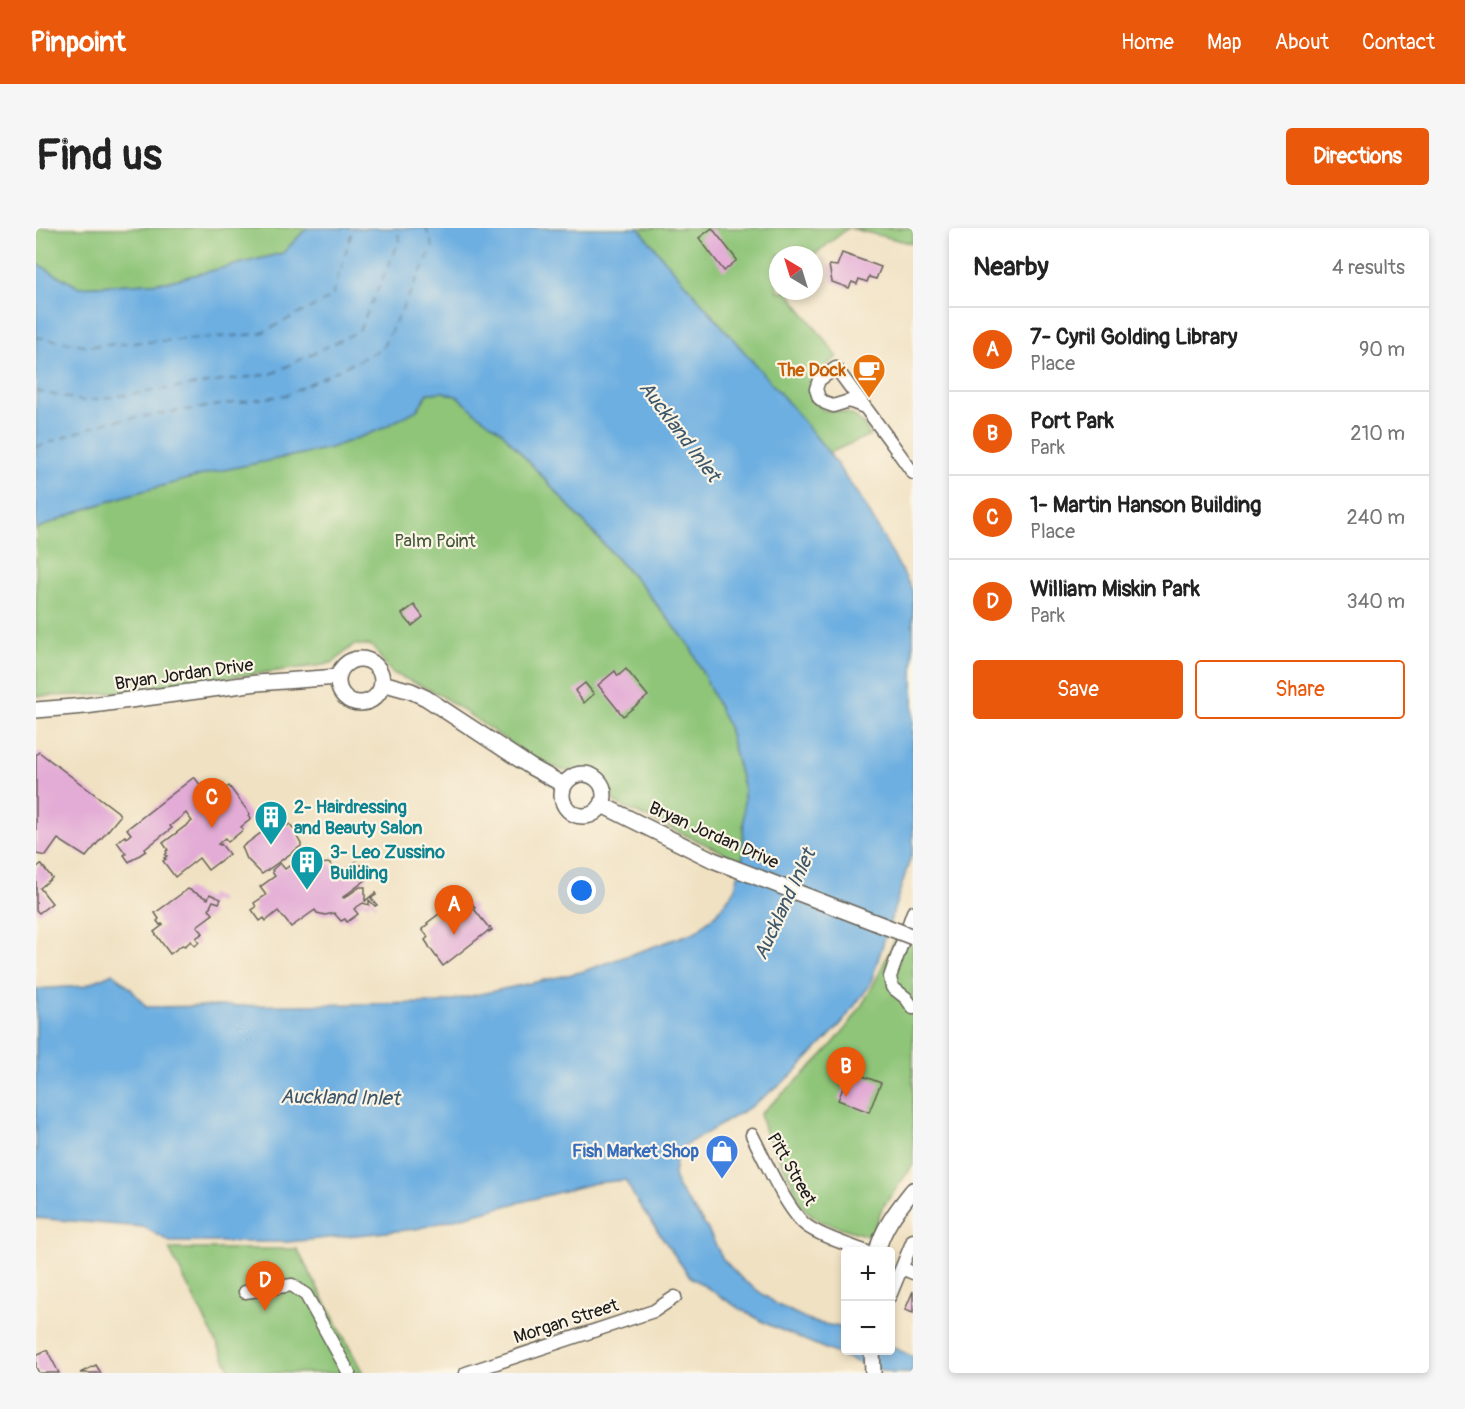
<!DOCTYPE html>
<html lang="en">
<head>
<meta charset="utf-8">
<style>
	:root { --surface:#fff; --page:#f6f6f6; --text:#222; --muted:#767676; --line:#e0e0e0; --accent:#ea580c }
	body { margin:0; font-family:Pangolin,sans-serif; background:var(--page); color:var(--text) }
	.controls { position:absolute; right:18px; bottom:18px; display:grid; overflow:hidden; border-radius:6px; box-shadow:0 3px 9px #0003 }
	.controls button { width:54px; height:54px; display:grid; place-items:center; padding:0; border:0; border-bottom:2px solid var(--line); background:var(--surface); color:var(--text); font:30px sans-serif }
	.compass { position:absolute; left:733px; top:18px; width:54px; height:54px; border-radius:50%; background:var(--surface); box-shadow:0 3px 9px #0003; rotate:322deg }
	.you { position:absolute; left:546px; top:663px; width:21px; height:21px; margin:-15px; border:4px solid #fff; border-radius:50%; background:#1a73e8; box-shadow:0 0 0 9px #1a73e833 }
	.badge { display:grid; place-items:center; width:39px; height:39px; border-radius:50%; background:var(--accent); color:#fff; font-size:20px; font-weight:700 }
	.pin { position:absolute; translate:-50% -50px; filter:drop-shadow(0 2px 3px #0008) }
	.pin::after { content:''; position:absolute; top:32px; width:21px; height:18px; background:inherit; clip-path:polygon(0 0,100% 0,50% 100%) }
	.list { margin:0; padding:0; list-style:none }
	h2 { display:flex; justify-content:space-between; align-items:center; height:78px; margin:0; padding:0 24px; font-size:26px }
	h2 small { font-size:20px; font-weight:400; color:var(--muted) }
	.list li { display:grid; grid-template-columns:39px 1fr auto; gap:18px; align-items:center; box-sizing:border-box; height:84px; padding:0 24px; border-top:2px solid var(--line) }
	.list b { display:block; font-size:22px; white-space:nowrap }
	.list p { margin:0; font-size:20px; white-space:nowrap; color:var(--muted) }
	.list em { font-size:20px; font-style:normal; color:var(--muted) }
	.actions { display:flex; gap:12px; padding:18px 24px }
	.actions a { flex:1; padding:14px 0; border:2px solid var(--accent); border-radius:6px; text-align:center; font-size:21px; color:var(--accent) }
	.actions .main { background:var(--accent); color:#fff }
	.map { position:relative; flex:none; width:877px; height:1145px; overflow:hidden; border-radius:6px }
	header { display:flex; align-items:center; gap:36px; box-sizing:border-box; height:84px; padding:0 30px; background:var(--accent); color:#fff }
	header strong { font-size:28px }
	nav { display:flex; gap:33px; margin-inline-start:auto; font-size:21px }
	.intro { display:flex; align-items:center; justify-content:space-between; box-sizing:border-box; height:144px; padding:0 36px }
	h1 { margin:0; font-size:42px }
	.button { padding:15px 27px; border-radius:6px; background:var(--accent); color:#fff; font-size:21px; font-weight:700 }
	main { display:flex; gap:36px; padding:0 36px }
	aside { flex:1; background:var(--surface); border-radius:6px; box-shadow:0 3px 9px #0003 }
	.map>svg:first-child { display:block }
	.green { fill:#8ec578; stroke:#55704a; stroke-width:1.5 }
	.water { fill:#6dafe1; stroke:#44667e; stroke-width:1.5 }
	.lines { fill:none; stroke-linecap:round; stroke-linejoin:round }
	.ferry { stroke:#3c576b; stroke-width:1.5; stroke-dasharray:8 6; stroke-linecap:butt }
	.building { fill:#e3acd6 }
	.minor-casing { stroke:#666156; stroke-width:15 }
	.major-casing { stroke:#666156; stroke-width:18 }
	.minor { stroke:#fff; stroke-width:12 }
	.major { stroke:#fff; stroke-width:15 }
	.major-bridge-casing { stroke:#666156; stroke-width:18; stroke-linecap:butt }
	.major-bridge { stroke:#fff; stroke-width:15 }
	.labels { text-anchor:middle; stroke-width:4.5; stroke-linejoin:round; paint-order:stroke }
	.food-label { font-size:18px; font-weight:bold; fill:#c56008; stroke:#fcf5e5; text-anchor:end }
	.park-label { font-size:18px; fill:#44573c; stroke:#fcf5e5 }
	.street-label { font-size:18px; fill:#1c1c1c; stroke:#fcf5e5 }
	.culture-label { font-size:18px; font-weight:bold; fill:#0d838f; stroke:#fcf5e5; text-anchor:start }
	.shop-label { font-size:18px; font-weight:bold; fill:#366cbe; stroke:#fcf5e5; text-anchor:end }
	.water-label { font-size:20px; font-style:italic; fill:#3c576b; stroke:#fcf5e5 }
</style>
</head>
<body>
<header>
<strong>Pinpoint</strong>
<nav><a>Home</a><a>Map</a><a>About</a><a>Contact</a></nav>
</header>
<div class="intro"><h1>Find us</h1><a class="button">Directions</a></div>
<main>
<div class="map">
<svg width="877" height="1145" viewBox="0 0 877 1145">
	<rect width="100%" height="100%" fill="#fcf5e5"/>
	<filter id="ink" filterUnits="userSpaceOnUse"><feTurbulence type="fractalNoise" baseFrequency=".0167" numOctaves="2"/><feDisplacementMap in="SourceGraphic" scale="12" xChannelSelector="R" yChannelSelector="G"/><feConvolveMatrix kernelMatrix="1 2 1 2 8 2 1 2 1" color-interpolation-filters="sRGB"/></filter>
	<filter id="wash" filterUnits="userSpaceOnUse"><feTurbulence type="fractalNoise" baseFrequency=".008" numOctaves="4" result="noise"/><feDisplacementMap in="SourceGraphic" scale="24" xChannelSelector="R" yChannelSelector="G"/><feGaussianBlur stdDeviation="1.35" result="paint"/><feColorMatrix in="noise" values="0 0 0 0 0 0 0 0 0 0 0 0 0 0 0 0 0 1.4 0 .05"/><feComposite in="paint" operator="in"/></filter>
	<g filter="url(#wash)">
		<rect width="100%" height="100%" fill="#f0e1c2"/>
		<g class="green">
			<path d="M0 0H271L247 25 130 54 42 59 0 35Z"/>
			<path d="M603 0H812L778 27H742V63H751L802 129C789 138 765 152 777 171 779 175 784 179 787 182 810 184 822 183 834 207L793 225 755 178 627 30Z"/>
			<path d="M813 0H877V15L870 14Z"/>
			<path d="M408 164 423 169 439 184 465 203 606 359 654 418 692 499 708 561 707 629 704 632 579 575 570 551 553 542 529 543 500 532 401 465 357 445 351 439 337 419 333 417H317L298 434 287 437 55 467 0 468V301L44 283 89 268 178 244 294 220 343 202 381 182 392 165Z"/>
			<path d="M859 711 877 717V937L846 980 835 1009 784 993 766 979 755 953 729 904 724 886C758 856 792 826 818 789 835 765 847 738 859 711Z"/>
			<path d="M133 1021H261L327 1145H196Z"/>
		</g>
		<path class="water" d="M271 0H603L627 30 755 178 793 225 829 277 877 363V622L834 757 805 796 755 848 716 878 669 906 648 917 640 932 638 947 642 960 671 1000 687 1031 707 1052 742 1077 777 1094 809 1100 810 1122H854L855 1118 877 1129V1145H856L818 1133 733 1097 704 1081 653 1048 601 973 589 952 559 955 380 1001 252 1014H134L108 999 0 990V761L48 758 77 745 95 761 110 779 403 775 545 744 659 704 680 686 698 663 707 629 708 561 692 499 654 418 606 358 465 203 439 184 422 169 408 164 392 165 381 182 343 202 294 220 178 244 89 268 44 283 0 301V35L42 59 130 54 247 25Z"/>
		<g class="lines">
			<g class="ferry">
				<path d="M0 109 54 118 223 106 296 69 315 7 313 0"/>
				<path d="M0 163 47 173 235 146 323 103 364 12 360 0"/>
				<path d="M0 219 71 194 250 167 346 121 397 19 390 0"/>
			</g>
		</g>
		<g id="blocks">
			<g class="building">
				<path d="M676 0 701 32 688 43 663 10Z"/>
				<path d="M806 25 845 39 840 51 833 49 831 54 823 51 821 56 816 54 813 60 796 54 793 37 801 38Z"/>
				<path d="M378 377 387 389 376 398 366 386Z"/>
				<path d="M590 441 612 468 587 488 562 457 579 443 582 448Z"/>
				<path d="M549 455 558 466 548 475 539 463Z"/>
				<path d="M3 524 82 584 84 588 50 629 22 611 10 628 0 626V527Z"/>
				<path d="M157 550H159L175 571 193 558 214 586 213 588 215 591 205 599 207 602 192 614 189 610 182 616 184 617 185 616 193 626 172 642 163 630 139 649 127 633 130 631 128 630 131 628 129 627 131 625 130 623 132 622 127 615 156 593 150 585 134 598 136 600 109 621 110 623 93 634 88 627 90 626 81 614 89 608 90 610 95 606 91 601Z"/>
				<path d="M245 590 251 598 254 596 261 606 260 607 265 616V618L226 646 211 631 206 619Z"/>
				<path d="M268 623 277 635 280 633 282 636 294 635 296 638 301 640 304 639 307 643 320 634 319 637H326L331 644V651L307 669 308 670 324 659H329V673H330V672L339 665 340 667 335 670 341 677 339 678 333 672V677L327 675 318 681 322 686 311 694 309 691 305 693 298 685 289 687 281 685 279 682 255 699 242 683 230 693 228 690 224 693 216 682 220 679 218 675 230 667 224 659 239 648 236 644 237 643 236 642 244 635 249 641 261 632 259 630Z"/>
				<path d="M5 636 16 650 4 660 16 675 3 685 0 682V640Z"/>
				<path d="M152 661 172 671 174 666 185 671 183 675 177 673 173 681 177 686 161 698 167 705 160 710 163 714 159 718 155 713 149 718 146 717 134 726 118 704 127 697 126 696 124 697 121 693 123 691 119 685Z"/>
				<path d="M426 672 427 674 429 672 433 677 436 675 439 680 438 681 453 700 454 699 456 702 453 704 452 703 407 738 393 719V718L389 712 392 709 386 701 392 696 391 695 419 674 420 676Z"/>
				<path d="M814 843 845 855 833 884 802 872Z"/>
				<path d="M877 1063V1085L869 1082Z"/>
				<path d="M11 1122 23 1145H3L0 1139V1127Z"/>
				<path d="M60 1137 65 1145H44Z"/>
			</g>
		</g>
	</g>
	<g filter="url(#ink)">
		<use href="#blocks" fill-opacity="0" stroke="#666156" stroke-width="1.5"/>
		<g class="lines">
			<g class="minor-casing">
				<g id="minor">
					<path d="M828 179 813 173 797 178 789 175 783 170 780 161 783 152 800 140 852 210 877 245"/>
					<path d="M877 684 854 749 856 759 870 770 877 780"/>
					<path d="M716 907C728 930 751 983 771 998 786 1009 813 1017 831 1024"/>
					<path d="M866 1040 877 1045"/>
					<path d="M209 1064 256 1057 270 1067 313 1145"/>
					<path d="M854 1068 877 1012"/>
					<path d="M430 1145 618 1083 639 1069"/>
				</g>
			</g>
			<g class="major-casing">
				<g id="major">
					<circle cx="324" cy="453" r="22"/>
					<path d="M346 455 375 463 390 470 495 539 528 557"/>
					<path d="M0 482 49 478 221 455 302 449"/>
					<circle cx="547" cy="567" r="21"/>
					<path d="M566 577 677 632 786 674"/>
					<path d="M841 1024C847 999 862 981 877 962"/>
					<path d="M836 1122 837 1145"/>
				</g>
			</g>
			<use href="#minor" class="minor"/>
			<use href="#major" class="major"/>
			<g class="major-bridge-casing">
				<path id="major-bridge" d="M786 674 877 709"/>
			</g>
			<use href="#major-bridge" class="major-bridge"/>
		</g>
	</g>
	<defs>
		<g id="cafe-pin" transform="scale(1.725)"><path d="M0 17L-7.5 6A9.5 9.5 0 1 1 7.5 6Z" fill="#e8710a" stroke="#fcf5e5"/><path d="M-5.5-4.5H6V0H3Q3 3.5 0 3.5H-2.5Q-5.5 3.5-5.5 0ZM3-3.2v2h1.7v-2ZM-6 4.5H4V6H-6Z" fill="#fff"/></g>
		<g id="building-pin" transform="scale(1.725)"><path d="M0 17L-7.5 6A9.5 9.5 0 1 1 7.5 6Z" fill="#0f9aa8" stroke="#fcf5e5"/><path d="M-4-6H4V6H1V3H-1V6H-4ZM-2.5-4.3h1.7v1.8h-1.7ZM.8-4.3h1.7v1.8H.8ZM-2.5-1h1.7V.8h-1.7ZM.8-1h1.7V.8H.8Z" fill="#fff"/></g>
		<g id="shop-pin" transform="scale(1.725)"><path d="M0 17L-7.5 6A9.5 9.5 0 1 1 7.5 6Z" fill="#3f7fe0" stroke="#fcf5e5"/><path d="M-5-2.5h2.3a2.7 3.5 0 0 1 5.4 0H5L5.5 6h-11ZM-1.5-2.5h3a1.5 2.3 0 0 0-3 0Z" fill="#fff"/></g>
	</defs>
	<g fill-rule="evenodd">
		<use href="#cafe-pin" x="833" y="142"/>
		<use href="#building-pin" x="235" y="589"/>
		<use href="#building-pin" x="271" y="634"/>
		<use href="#shop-pin" x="686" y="923"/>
	</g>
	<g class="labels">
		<g class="food-label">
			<text x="810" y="148">The Dock</text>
		</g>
		<g class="park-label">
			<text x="399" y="319">Palm Point</text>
		</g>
		<g class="street-label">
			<text transform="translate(148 446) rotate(-8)" y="6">Bryan Jordan Drive</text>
			<text transform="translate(678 607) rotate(24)" y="6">Bryan Jordan Drive</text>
			<text transform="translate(756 941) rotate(60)" y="6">Pitt Street</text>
			<text transform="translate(530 1093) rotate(-18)" y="6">Morgan Street</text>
		</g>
		<g class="culture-label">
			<text x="258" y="585">2- Hairdressing<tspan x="258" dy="21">and Beauty Salon</tspan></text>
			<text x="294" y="630">3- Leo Zussino<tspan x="294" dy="21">Building</tspan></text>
		</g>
		<g class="shop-label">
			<text x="663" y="929">Fish Market Shop</text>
		</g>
		<g class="water-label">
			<text transform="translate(644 203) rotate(53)" y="7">Auckland Inlet</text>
			<text transform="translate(748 676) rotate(-65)" y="7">Auckland Inlet</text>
			<text transform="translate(304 869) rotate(1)" y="7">Auckland Inlet</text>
		</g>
	</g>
</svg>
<div class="controls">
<button>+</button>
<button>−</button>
</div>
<svg class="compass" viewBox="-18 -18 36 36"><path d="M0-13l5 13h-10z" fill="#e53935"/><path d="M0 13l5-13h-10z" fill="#767676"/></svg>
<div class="you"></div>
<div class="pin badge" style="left:418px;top:707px">A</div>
<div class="pin badge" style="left:810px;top:869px">B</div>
<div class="pin badge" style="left:176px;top:600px">C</div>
<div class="pin badge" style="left:229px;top:1083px">D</div>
</div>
<aside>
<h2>Nearby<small>4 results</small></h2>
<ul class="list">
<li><span class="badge">A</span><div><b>7- Cyril Golding Library</b><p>Place</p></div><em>90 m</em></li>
<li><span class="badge">B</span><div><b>Port Park</b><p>Park</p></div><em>210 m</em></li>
<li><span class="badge">C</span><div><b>1- Martin Hanson Building</b><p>Place</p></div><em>240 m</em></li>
<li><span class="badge">D</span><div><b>William Miskin Park</b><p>Park</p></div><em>340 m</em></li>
</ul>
<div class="actions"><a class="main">Save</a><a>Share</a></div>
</aside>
</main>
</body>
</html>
